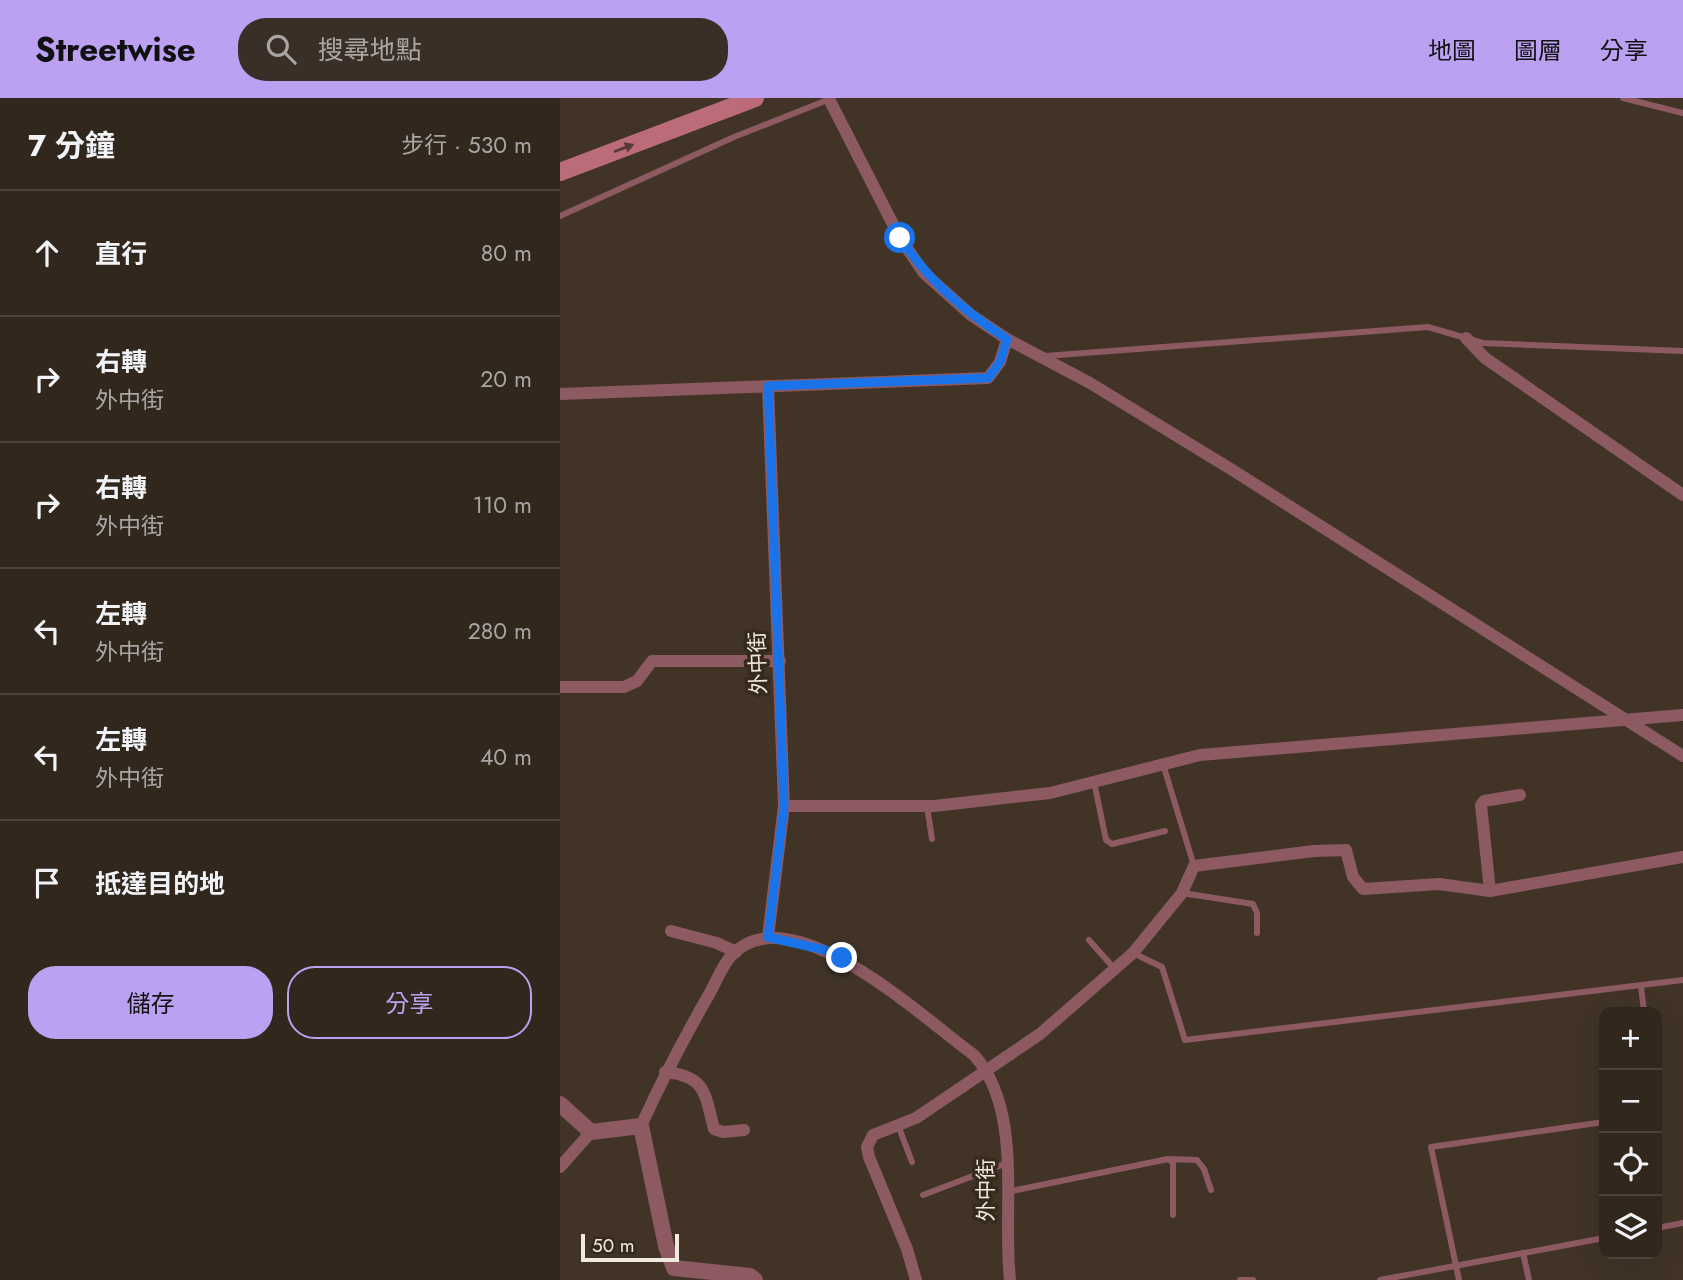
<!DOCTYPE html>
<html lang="zh-TW">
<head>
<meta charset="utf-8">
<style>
	:root { --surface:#31271d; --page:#392f26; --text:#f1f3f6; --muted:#a8a5a4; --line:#4c443b; --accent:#bca0f2 }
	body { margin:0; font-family:Jost,"Noto Sans TC",sans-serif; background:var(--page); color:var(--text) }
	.controls { position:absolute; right:21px; bottom:21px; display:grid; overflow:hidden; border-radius:14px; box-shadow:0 7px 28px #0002 }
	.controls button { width:63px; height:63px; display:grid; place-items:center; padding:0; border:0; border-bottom:2px solid var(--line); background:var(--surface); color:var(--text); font:35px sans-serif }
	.scale { position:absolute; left:21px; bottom:18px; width:98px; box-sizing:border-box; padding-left:7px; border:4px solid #f2eae1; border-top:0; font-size:19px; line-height:24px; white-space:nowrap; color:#f2eae1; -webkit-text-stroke:5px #362a1d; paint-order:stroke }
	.stop { position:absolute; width:21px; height:21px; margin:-16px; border:5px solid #1a73e8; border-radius:50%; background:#fff }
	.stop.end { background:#1a73e8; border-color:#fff; box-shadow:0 2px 7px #0008 }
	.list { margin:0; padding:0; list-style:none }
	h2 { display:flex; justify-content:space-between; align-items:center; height:91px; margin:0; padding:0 28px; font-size:30px }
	h2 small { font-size:23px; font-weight:400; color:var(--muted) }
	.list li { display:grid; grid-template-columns:46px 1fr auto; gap:21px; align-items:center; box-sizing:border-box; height:126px; padding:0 28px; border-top:2px solid var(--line) }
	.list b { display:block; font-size:26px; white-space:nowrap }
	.list p { margin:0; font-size:23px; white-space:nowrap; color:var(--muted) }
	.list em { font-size:23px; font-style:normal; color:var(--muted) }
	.actions { display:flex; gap:14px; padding:21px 28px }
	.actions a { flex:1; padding:16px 0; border:2px solid var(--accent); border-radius:28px; text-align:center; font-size:24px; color:var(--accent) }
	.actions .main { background:var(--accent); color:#111 }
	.icon { flex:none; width:38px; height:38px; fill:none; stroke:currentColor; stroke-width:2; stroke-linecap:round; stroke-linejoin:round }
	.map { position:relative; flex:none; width:1123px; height:1182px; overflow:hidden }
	header { display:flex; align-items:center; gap:42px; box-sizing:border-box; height:98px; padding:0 35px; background:var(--accent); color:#111 }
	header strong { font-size:33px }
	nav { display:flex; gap:38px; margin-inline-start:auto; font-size:24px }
	.search { width:490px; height:63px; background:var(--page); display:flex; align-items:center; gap:18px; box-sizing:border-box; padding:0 24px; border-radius:28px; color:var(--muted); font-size:26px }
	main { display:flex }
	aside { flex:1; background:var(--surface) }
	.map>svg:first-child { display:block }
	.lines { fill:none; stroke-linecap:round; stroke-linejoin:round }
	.service { stroke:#8d5a62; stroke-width:6 }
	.minor { stroke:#8d5a62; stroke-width:12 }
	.tertiary { stroke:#8d5a62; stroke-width:16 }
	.secondary { stroke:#bc6c79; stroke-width:18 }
	.oneway { fill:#583a34 }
	.route { stroke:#1a73e8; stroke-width:9 }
	.labels { text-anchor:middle; stroke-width:7; stroke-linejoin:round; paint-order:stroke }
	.street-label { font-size:21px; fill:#f2eae1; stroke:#362a1d }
</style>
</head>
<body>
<header>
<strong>Streetwise</strong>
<div class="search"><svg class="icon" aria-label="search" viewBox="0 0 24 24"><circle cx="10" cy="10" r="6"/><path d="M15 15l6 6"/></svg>搜尋地點</div>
<nav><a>地圖</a><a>圖層</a><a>分享</a></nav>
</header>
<main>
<aside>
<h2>7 分鐘<small>步行 · 530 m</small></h2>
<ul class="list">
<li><svg class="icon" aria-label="ahead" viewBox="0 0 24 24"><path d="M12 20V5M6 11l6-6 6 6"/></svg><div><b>直行</b></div><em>80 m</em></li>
<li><svg class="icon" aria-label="right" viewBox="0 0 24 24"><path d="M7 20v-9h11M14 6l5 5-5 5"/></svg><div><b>右轉</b><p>外中街</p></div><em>20 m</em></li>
<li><svg class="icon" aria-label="right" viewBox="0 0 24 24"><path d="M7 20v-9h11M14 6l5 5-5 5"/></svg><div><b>右轉</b><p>外中街</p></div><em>110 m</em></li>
<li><svg class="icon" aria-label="left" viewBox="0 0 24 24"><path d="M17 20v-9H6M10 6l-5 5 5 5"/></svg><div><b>左轉</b><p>外中街</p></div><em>280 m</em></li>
<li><svg class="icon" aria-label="left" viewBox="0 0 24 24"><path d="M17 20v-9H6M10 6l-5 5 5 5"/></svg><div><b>左轉</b><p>外中街</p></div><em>40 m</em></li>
<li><svg class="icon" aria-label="arrive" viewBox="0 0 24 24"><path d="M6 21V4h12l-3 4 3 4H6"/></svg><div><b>抵達目的地</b></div></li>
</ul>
<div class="actions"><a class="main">儲存</a><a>分享</a></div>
</aside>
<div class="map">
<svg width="1123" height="1182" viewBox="0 0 1123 1182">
	<rect width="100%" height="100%" fill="#413427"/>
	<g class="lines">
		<g class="service">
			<path d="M1063 0 1123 15"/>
			<path d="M0 118 174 39 270 1"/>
			<path d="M485 258 868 229 923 245 1123 253"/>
			<path d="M603 666 634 768"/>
			<path d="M534 684 546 742 552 746 605 733"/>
			<path d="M367 708 372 741"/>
			<path d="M622 795 693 806 697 815V835"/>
			<path d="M529 842 553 869"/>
			<path d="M573 855 602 869 625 942 1123 882"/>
			<path d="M1081 888 1084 914"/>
			<path d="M338 1027 352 1064"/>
			<path d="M608 1061 637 1062 644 1071 651 1092"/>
			<path d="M447 1094 608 1061 613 1065V1117"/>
			<path d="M363 1097 447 1065"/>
			<path d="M1097 1130 1123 1125"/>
			<path d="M963 1155 969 1182"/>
			<path d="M680 1182H693"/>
			<path d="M820 1182 1044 1140"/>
			<path d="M899 1182 871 1049 1044 1024"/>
		</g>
		<g class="minor">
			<path d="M269 1 340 140 364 175 411 217 447 241 530 285 674 373 1123 658"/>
			<path d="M906 240 925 260 1123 397"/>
			<path d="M0 296 428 280 440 264 447 241"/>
			<path d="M0 589H64L77 583 92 563H220"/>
			<path d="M224 708H374L490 695 640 657 1123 617"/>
			<path d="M930 793 921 707 924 703 960 697"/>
			<path d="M111 833 157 845 176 854"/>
			<path d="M208 839 224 708 208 288"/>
			<path d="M105 974C147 978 145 997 154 1031L163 1034 184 1032"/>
			<path d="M81 1028C101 984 123 942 147 900 155 887 161 869 171 858 230 793 365 922 414 957 464 1013 442 1112 450 1182"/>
			<path d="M0 1069 31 1034"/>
			<path d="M356 1182 347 1151 309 1059 307 1049 313 1037 356 1020 480 936 573 855 622 795 634 768 754 753 786 752 793 779 803 791 879 786 930 793 1123 759"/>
		</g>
		<path class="tertiary" d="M0 1006 31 1034 81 1028 106 1148 114 1170 190 1178 195 1182"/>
		<path class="secondary" d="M0 74 195 0"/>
	</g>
	<defs><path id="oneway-solid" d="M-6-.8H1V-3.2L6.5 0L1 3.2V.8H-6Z" transform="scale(1.75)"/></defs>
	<use class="oneway" href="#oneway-solid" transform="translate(64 50) rotate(-21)"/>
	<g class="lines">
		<path class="route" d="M282 860 269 853 208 839 224 708 208 288 428 280 440 264 447 241C404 213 369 183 340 140"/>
	</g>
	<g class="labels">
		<g class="street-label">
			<text transform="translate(198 565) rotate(-92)" y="7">外中街</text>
			<text transform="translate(426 1092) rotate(-90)" y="7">外中街</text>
		</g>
	</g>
</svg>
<div class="controls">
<button>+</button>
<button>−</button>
<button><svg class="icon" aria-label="locate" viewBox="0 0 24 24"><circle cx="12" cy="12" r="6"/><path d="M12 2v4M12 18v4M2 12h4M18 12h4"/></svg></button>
<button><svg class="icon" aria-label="layers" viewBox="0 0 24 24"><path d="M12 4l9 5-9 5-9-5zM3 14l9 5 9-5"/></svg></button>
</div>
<div class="scale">50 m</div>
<div class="stop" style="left:340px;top:140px"></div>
<div class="stop end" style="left:282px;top:860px"></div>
</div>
</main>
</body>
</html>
